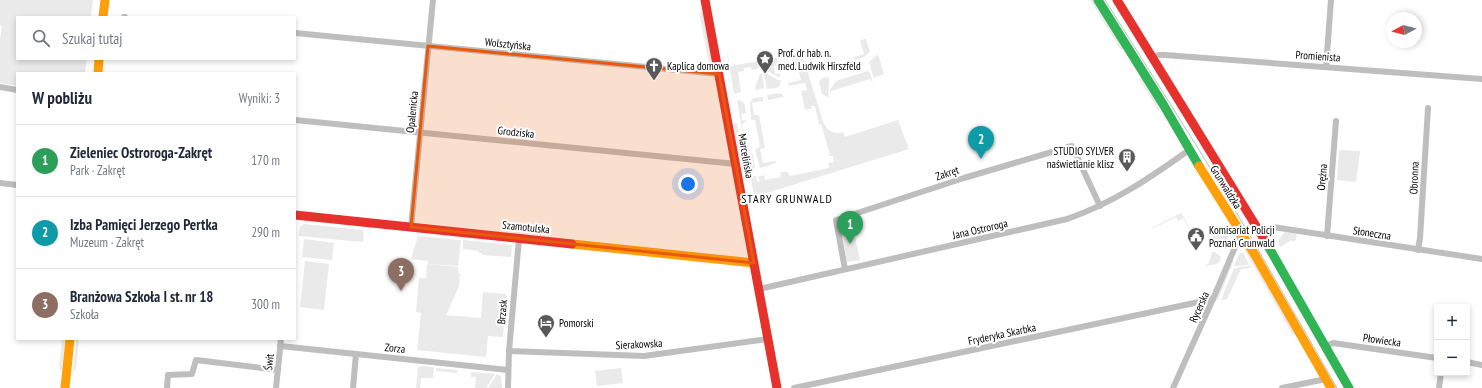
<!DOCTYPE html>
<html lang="pl">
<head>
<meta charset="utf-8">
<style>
	:root { --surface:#fff; --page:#f6f6f7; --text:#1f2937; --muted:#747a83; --line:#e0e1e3; --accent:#595959 }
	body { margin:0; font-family:"PT Sans Narrow",sans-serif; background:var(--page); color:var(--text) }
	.controls { position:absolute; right:12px; bottom:12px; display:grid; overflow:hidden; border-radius:0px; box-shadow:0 2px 6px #0003 }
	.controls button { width:36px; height:36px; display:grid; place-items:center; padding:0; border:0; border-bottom:1px solid var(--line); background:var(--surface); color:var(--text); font:20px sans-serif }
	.compass { position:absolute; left:1386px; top:12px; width:36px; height:36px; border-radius:50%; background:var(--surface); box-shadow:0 2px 6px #0003; rotate:263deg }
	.you { position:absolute; left:688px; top:184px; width:14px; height:14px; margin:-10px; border:3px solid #fff; border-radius:50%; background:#1a73e8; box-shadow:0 0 0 6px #1a73e833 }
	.badge { display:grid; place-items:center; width:26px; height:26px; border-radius:50%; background:var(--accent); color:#fff; font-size:13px; font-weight:700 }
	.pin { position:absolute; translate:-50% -33px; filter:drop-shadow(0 1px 2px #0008) }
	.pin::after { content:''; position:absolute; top:21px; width:14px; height:12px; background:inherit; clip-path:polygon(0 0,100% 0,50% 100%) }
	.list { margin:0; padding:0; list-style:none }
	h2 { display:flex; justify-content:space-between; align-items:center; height:52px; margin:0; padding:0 16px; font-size:17px }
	h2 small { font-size:13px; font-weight:400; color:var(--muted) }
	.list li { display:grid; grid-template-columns:26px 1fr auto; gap:12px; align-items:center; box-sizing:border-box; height:72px; padding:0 16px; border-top:1px solid var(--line) }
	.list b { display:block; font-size:15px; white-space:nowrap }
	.list p { margin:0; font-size:13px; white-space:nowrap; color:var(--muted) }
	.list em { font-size:13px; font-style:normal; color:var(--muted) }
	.icon { flex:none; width:22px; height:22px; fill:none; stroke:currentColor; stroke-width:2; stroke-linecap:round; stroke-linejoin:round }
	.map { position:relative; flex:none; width:1482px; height:388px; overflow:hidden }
	.search { position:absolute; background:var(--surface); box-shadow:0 2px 6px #0003; left:16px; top:16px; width:280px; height:44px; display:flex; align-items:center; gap:10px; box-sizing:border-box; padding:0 14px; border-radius:0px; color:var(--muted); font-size:15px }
	.panel { position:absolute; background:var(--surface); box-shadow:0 2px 6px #0003; left:16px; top:72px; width:280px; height:268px; border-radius:0px }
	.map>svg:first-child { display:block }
	.green { fill:#eaeaea }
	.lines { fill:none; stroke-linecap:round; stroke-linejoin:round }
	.street { stroke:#bebebe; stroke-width:6 }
	.fast { stroke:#30b455; stroke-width:9 }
	.slow { stroke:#ff9f0a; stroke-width:9 }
	.jam { stroke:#e5322d; stroke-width:9 }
	.tram { stroke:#bdbdbd; stroke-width:1 }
	.marked { fill:#e8590c; fill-opacity:0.2; stroke:#e8590c; stroke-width:3; stroke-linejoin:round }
	.labels { text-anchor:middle; stroke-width:4; stroke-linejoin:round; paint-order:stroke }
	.street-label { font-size:11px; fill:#000; stroke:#fff }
	.poi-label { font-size:11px; fill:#000; stroke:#fff; text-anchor:start }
	.neighbourhood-label { font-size:12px; letter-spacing:1px; fill:#000; stroke:#fff }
</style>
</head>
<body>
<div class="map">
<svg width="1482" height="388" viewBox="0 0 1482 388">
	<rect width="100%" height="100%" fill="#fff"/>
	<g class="green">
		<path d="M0 0H93L91 17H17V59H87L85 73H17V86L0 83V40L2 26 0 25Z"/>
		<path d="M1090 0H1094L1124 48 1121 50Z"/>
		<path d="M699 12H703L713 68 712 71 710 68Z"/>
		<path d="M724 35 730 66 777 58 778 65 774 66 775 74 780 73V77H778L767 71V67L763 65 760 66 757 69 752 70 751 67 744 68V71L738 72 741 92 734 94Z"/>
		<path d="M866 39 870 52 864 57 855 60 854 57 864 54 860 40Z"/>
		<path d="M802 53 823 122C828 131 833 135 843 132L845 137 898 120 909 149 754 197 751 177 756 176 757 182 760 181 758 177 764 175 765 180 781 177 780 172H787L790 176 829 168 828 163 834 162 833 156H828L830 155 821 124 819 125 815 106H811L812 108 805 110 801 91 807 90 805 83 789 86 788 83 801 80 798 68 786 70 784 64 787 63 788 67 796 65 795 57 782 59V57Z"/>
		<path d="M878 54 884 74 874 78 875 82 869 62Z"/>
		<path d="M868 71 870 73 873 83 870 79 831 91V96L830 90 836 81Z"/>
		<path d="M766 73 778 80H781L780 85 777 88 767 89 764 74Z"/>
		<path d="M760 74H762L764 88 756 90 755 87Z"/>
		<path d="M828 76C831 84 827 89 829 97H827L822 94 819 82 821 79Z"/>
		<path d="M1142 77 1162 109 1159 111 1139 79Z"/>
		<path d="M779 93 782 94 784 97 768 100 767 95Z"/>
		<path d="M763 97V101L752 103 754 115H759L765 148 760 149 763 163 776 161V163L760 168 755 150 760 146 755 120H751L750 103 753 98Z"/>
		<path d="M737 100 742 101 745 105 746 113 741 114 742 120 747 121 742 124 748 153 753 155 755 169 749 170Z"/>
		<path d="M737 123 743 155H739L733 124Z"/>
		<path d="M1339 150 1360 151 1356 182 1337 180Z"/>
		<path d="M1181 213 1197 240 1196 239 1183 218 1178 221 1176 217 1152 229V228Z"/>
		<path d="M304 224 362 230 364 233 363 242 299 236 300 227Z"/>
		<path d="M853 226 860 260 847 262 841 229Z"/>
		<path d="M1285 232 1297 234 1296 240 1293 242 1292 240 1280 247 1278 240Z"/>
		<path d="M1230 233 1225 248 1215 240 1208 238Z"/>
		<path d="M418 236 461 240 458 266 428 264V261L411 259Z"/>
		<path d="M304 239 334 243 332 260 302 257Z"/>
		<path d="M463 240 512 245 511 257 483 255 478 251 463 249Z"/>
		<path d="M1243 247 1247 249 1295 333V334L1293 335Z"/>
		<path d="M1212 252H1215L1221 257 1219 263 1204 267 1209 263Z"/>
		<path d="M1243 252 1249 265 1234 266 1239 254Z"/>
		<path d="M1234 260 1218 300H1216L1231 262Z"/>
		<path d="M305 261 329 264 324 310 300 307Z"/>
		<path d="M427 264 458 267V273H460L459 286 446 315 481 318 483 292 506 294 503 337 488 336 486 357 417 350 421 313 416 312 419 278H426Z"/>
		<path d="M1250 266 1251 268 1241 269 1227 299 1221 300 1234 268 1236 269 1238 267Z"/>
		<path d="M62 339H65L62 370 59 369Z"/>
		<path d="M76 339H79L76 369 73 371Z"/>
		<path d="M421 366 434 367 433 378H421L420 388H416L418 368Z"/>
		<path d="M436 368 457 370V373L436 371Z"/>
		<path d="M621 368 623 383 597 386 595 371Z"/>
		<path d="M471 372 495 374 486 388H475L476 377H471Z"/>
		<path d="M497 374 501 376 502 388H488Z"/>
	</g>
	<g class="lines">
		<g class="street">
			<path d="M124 17H125"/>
			<path d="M295 33 719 74"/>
			<path d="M1153 58 1158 55H1165L1482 79"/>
			<path d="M1326 67 1331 0"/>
			<path d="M0 87 17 90"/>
			<path d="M295 120 736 164"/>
			<path d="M0 183 17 185"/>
			<path d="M411 227 433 0"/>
			<path d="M1260 232 1273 227 1482 259"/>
			<path d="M1327 236 1336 121"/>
			<path d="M1418 250 1420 238 1428 108"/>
			<path d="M845 269 836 220 964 178 1072 146 1100 206"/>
			<path d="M759 289 1067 219C1113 203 1150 178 1189 150"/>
			<path d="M280 346 508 370"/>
			<path d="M1325 346 1333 343 1340 344 1437 358"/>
			<path d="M509 351 644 356 768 339"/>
			<path d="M1467 362 1482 365"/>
			<path d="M167 388 168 375 192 374 196 360 278 370"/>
			<path d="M276 388 281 339"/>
			<path d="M353 388 356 354"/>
			<path d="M508 388 509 351 519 239"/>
			<path d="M794 388 1213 299"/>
			<path d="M1173 388 1213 299 1241 233"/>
			<path d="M1282 388 1326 379"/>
			<path d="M1439 388 1441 373"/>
		</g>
		<g class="fast">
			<path d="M1098 0 1163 104 1199 166"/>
			<path d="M1264 239 1349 388"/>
		</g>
		<g class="slow">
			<path d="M103 17 105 0"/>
			<path d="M98 73 99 59"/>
			<path d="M1199 166 1255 255 1331 388"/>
			<path d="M572 244 754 263"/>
			<path d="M65 388 70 339"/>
		</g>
		<g class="jam">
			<path d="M705 0 777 388"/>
			<path d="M1117 0 1264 239"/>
			<path d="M295 215 572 244"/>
		</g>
		<path class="tram" d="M1105 0 1201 153 1252 239 1337 388"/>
	</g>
	<path class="marked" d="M428 46 719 74 754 263 411 227Z"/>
	<defs>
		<g id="sight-pin" transform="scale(0.9)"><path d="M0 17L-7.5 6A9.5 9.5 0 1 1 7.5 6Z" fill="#595959" stroke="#fff"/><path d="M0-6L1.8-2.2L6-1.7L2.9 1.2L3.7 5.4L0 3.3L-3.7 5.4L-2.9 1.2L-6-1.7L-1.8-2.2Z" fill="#fff"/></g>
		<g id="church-pin" transform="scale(0.9)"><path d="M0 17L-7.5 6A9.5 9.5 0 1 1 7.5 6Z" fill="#595959" stroke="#fff"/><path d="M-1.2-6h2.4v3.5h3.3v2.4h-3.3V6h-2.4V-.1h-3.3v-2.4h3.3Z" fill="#fff"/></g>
		<g id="building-pin" transform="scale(0.9)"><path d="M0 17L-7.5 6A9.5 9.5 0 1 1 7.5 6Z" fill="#595959" stroke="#fff"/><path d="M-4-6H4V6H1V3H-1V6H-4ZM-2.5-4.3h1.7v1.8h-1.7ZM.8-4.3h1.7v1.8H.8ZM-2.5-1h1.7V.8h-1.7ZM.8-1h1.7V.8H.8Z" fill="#fff"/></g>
		<g id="civic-pin" transform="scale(0.9)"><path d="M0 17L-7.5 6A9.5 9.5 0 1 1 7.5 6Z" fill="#595959" stroke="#fff"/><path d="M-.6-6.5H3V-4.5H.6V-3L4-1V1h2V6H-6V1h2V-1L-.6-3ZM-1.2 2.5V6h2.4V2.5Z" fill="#fff"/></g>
		<g id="hotel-pin" transform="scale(0.9)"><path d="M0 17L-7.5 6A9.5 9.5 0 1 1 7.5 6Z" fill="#595959" stroke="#fff"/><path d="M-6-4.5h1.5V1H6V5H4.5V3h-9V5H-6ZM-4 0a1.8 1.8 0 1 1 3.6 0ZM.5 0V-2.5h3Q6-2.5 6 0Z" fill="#fff"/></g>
	</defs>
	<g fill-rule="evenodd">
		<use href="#sight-pin" x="765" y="59"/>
		<use href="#church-pin" x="654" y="66"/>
		<use href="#building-pin" x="1127" y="157"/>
		<use href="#civic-pin" x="1196" y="236"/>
		<use href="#hotel-pin" x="546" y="323"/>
	</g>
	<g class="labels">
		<g class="street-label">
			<text transform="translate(508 44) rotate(6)" y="4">Wolsztyńska</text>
			<text transform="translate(1318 56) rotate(4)" y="4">Promienista</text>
			<text transform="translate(412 112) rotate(-84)" y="4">Opalenicka</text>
			<text transform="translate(516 132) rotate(6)" y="4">Grodziska</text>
			<text transform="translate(746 156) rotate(80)" y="4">Marcelińska</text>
			<text transform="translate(947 173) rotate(-18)" y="4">Zakręt</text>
			<text transform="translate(1322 177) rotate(-85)" y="4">Orężna</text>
			<text transform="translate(1414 178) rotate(-87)" y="4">Obronna</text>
			<text transform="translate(1226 187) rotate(58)" y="4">Grunwaldzka</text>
			<text transform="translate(526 227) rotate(6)" y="4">Szamotulska</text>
			<text transform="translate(980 229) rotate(-13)" y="4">Jana Ostroroga</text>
			<text transform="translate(1372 233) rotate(9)" y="4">Słoneczna</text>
			<text transform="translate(1199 307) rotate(-66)" y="4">Rycerska</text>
			<text transform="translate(502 312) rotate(-85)" y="4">Brzask</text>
			<text transform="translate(1002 334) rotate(-12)" y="4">Fryderyka Skarbka</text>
			<text transform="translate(1382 340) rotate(8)" y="4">Płowiecka</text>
			<text transform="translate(639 344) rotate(-3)" y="4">Sierakowska</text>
			<text transform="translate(395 348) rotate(6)" y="4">Zorza</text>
			<text transform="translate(269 362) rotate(-84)" y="4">Świt</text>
		</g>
		<g class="poi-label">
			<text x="778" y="57">Prof. dr hab. n.<tspan x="778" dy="13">med. Ludwik Hirszfeld</tspan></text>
			<text x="667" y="70">Kaplica domowa</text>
			<text x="1114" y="155" text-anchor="end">STUDIO SYLVER<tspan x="1114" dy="13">naświetlanie klisz</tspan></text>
			<text x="1209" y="234">Komisariat Policji<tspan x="1209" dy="13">Poznań Grunwald</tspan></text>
			<text x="559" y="327">Pomorski</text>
		</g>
		<g class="neighbourhood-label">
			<text x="787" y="203">STARY GRUNWALD</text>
		</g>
	</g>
</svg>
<div class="controls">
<button>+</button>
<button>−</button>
</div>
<svg class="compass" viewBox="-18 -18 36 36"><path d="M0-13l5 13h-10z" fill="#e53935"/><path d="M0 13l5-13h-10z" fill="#747a83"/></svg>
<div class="you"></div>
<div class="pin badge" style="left:850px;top:244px;background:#2e9e5b">1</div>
<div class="pin badge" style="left:981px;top:159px;background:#0f9aa8">2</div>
<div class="pin badge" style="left:401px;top:291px;background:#8d6e63">3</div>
<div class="search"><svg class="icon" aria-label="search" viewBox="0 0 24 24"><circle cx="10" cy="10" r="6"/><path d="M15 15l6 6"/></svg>Szukaj tutaj</div>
<section class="panel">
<h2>W pobliżu<small>Wyniki: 3</small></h2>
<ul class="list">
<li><span class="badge" style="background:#2e9e5b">1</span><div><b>Zieleniec Ostroroga-Zakręt</b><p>Park · Zakręt</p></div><em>170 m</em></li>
<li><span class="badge" style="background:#0f9aa8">2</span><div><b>Izba Pamięci Jerzego Pertka</b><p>Muzeum · Zakręt</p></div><em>290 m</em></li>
<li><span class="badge" style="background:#8d6e63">3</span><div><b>Branżowa Szkoła I st. nr 18</b><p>Szkoła</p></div><em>300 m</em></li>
</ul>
</section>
</div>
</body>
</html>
